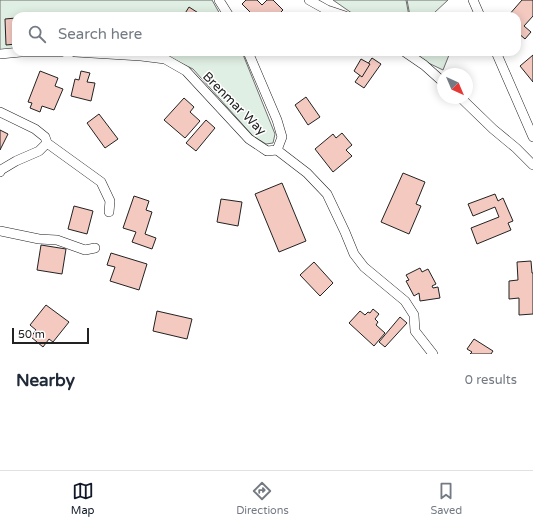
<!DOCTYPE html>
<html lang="en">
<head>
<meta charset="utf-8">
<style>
	:root { --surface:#fff; --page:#f6f6f7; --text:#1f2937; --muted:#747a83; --line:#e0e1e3; --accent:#111827 }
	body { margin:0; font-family:"Varela Round",sans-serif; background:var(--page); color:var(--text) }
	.compass { position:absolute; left:437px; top:68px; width:36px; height:36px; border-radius:50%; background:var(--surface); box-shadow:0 2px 10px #0003; rotate:136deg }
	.scale { position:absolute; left:12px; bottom:10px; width:77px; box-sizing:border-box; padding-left:4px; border:2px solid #222; border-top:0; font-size:11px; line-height:14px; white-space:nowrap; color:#222; -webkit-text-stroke:3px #fff; paint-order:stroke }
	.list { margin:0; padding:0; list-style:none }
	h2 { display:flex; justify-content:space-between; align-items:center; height:52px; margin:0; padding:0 16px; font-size:17px }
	h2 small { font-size:13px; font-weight:400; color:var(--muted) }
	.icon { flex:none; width:22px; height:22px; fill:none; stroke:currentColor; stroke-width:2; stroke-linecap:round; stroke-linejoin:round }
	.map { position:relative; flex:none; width:533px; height:354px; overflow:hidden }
	.search { position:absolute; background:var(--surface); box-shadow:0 2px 10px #0003; left:12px; right:12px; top:12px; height:44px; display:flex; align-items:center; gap:10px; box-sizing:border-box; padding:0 14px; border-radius:12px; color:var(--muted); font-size:15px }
	.sheet { height:116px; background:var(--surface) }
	nav { display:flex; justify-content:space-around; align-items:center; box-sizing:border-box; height:56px; border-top:1px solid var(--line); background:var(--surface); font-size:11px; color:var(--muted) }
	nav a { display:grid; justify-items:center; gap:2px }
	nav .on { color:var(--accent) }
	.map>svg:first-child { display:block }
	.green { fill:#e0efe3; stroke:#6f6f6f }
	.building { fill:#f3c9c0; stroke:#222 }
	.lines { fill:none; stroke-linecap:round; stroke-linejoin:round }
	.street-casing { stroke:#222; stroke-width:10 }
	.street { stroke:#fff; stroke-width:9 }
	.labels { text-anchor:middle; stroke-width:3; stroke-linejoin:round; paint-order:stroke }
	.street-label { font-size:13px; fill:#222; stroke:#fff }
</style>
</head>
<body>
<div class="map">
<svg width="533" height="354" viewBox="0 0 533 354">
	<rect width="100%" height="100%" fill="#fff"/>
	<g class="green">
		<path d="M0 0H212L221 16H16V50L0 51Z"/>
		<path d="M333 0H406L409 16H356Z"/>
		<path d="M407 0H448L434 13V16H410Z"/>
		<path d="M140 52H242L275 134 273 143 266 144 253 136 193 69 167 56Z"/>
		<path d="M416 52H443L449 55 443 70 416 57Z"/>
	</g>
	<g class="building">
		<path d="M246 0H257L262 5 267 0H273L283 10 277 16H254L242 4Z"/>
		<path d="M522 0H533V16L524 26 531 32 525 39 517 32V16H508Z"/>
		<path d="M189 7 203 16H179L181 13 184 15Z"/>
		<path d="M16 18V44L6 45 5 19Z"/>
		<path d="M533 55V82L520 66Z"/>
		<path d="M372 58 381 64 364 88 355 82Z"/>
		<path d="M361 59 370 64 362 77 354 71Z"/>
		<path d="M40 71 58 78 55 86 63 89 54 110 42 106 40 112 30 108 32 103 28 102Z"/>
		<path d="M81 71 90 73 87 82 95 83 91 101 71 96 75 79 79 80Z"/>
		<path d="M306 97 320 117 308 125 295 105Z"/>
		<path d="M184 98 194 107 190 112 200 121 185 138 164 120Z"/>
		<path d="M99 114 118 139 105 148 87 123Z"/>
		<path d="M206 120 215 128 196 151 186 143Z"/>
		<path d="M0 130 8 134 0 150Z"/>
		<path d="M342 133 352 145 346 150 352 156 333 172 315 149 333 134 336 138Z"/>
		<path d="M403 173 425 182 416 204 421 206 409 234 381 222Z"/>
		<path d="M282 183 306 241 279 252 255 194Z"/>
		<path d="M495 194 498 201 503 198 513 221 508 223 511 230 477 244 471 228 499 217 495 207 473 216 468 204Z"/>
		<path d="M134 196 149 201 146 210 152 212 145 234 156 238 152 249 132 242 136 232 123 228Z"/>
		<path d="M221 199 242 202 238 226 217 222Z"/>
		<path d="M74 206 93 211 87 234 68 229Z"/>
		<path d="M41 245 66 249 62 274 37 270Z"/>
		<path d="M111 253 147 264 139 290 110 281 115 267 107 265Z"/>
		<path d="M531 261 532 273H533V314L519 315V298L509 299V281L518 280 517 262Z"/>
		<path d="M314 262 333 283 320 296 300 275Z"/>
		<path d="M420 268 422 272 428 269 436 284 432 286 433 288 438 287 440 298 420 301 419 293 414 296 406 281 409 280 406 275Z"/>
		<path d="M46 305 69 322 53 342 49 339 43 347 31 337 36 330 30 325Z"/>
		<path d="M373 309 379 314 375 319 378 322 376 325 385 333 374 346 349 323 360 311 365 315 368 312 370 313Z"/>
		<path d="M157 311 192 319 187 339 153 331Z"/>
		<path d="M400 317 407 323 385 347 379 342Z"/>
		<path d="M474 339 493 351 491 354H470L472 352 467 349Z"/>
	</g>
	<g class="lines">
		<g class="street-casing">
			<g id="street">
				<path d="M219 0 229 16"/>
				<path d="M309 0 327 10 345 16"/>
				<path d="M473 0 480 16"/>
				<path d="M75 52 141 56 165 59 186 71 249 139 267 151 277 150 282 137 277 120 248 52"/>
				<path d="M405 52 424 65 443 82"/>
				<path d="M496 52 533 137"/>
				<path d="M0 54 21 52H61"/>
				<path d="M461 98 493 129 516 148 533 165"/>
				<path d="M0 112 35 129 45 137 47 143"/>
				<path d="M47 143 101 182 110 201 109 212"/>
				<path d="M277 150 307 173 327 194 345 232 354 254 364 267 405 301 414 315 415 331 433 354"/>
				<path d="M0 172 1 170 16 161 39 151 47 143"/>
				<path d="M0 231 39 239 57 240 85 250 95 248"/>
			</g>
		</g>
		<use href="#street" class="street"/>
	</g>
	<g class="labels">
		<g class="street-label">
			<text transform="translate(235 103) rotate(45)" y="5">Brenmar Way</text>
		</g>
	</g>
</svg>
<svg class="compass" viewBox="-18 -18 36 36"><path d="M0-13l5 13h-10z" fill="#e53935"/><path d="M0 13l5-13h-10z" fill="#747a83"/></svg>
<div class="scale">50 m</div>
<div class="search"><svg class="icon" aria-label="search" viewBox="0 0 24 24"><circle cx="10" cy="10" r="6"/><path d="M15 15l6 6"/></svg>Search here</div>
</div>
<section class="sheet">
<h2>Nearby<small>0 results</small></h2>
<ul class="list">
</ul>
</section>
<nav>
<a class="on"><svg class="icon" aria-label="map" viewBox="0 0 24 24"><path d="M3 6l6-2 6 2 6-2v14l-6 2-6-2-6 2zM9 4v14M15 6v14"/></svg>Map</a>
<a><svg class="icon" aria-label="directions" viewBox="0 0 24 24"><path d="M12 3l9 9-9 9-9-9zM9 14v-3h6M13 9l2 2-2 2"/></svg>Directions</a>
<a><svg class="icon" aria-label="saved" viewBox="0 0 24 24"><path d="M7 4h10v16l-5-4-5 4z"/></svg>Saved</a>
</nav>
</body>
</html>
